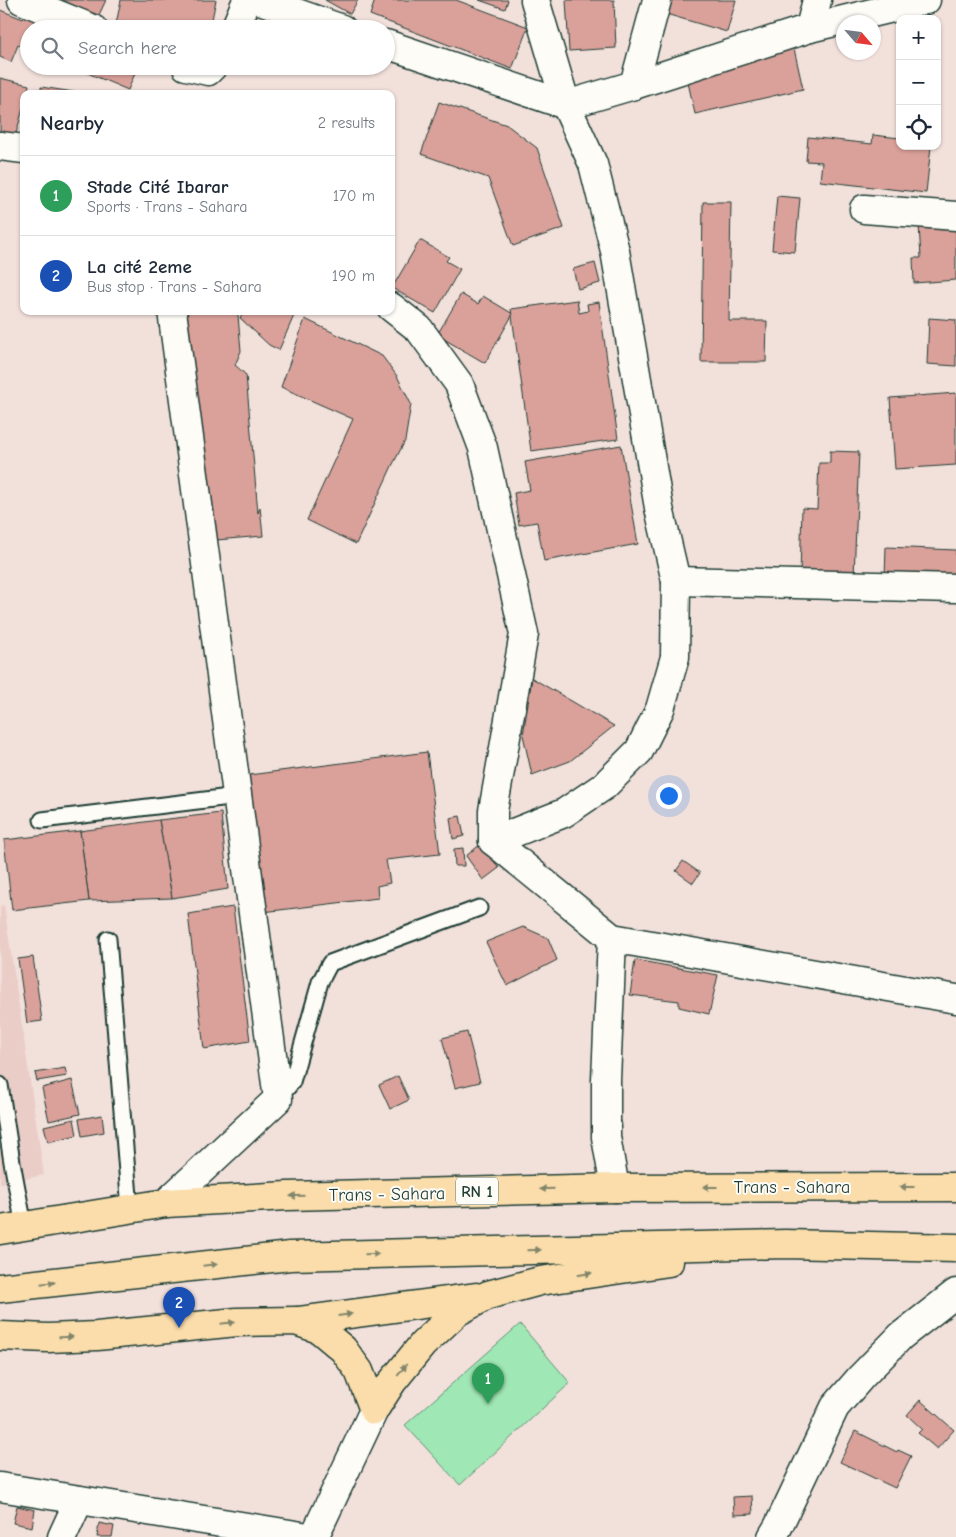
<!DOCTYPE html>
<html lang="en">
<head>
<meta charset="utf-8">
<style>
	:root { --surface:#fff; --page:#f2f2f3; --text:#1f2937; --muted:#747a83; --line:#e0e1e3; --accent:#2563eb }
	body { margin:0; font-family:"Comic Neue",sans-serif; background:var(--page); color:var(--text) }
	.controls { position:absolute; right:15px; top:15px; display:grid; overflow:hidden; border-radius:10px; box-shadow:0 1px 4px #0004 }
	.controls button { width:45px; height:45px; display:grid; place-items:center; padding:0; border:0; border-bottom:1px solid var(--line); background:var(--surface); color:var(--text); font:25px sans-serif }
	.compass { position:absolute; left:836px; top:15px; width:45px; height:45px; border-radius:50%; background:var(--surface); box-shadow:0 1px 4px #0004; rotate:118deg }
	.you { position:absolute; left:668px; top:795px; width:18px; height:18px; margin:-12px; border:4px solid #fff; border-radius:50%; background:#1a73e8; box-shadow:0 0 0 8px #1a73e833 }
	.badge { display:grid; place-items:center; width:32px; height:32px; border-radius:50%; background:var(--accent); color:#fff; font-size:16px; font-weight:700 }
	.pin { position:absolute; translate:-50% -41px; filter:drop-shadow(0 1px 2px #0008) }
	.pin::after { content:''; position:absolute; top:26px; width:18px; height:15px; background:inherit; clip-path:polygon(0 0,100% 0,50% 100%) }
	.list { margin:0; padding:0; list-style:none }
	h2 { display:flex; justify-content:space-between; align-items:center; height:65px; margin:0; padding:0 20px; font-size:21px }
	h2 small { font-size:16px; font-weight:400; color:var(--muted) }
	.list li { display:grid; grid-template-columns:32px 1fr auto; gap:15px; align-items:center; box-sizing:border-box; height:80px; padding:0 20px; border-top:1px solid var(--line) }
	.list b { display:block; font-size:19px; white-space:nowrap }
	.list p { margin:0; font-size:16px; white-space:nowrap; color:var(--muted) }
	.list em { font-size:16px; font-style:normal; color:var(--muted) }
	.icon { flex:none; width:28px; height:28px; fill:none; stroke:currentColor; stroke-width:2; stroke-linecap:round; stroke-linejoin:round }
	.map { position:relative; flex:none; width:956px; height:1537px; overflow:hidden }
	.search { position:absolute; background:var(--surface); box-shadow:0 1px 4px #0004; left:20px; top:20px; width:375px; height:55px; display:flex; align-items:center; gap:12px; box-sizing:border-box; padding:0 18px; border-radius:28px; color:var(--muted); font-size:19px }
	.panel { position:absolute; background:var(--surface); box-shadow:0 1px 4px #0004; left:20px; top:90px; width:375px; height:225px; border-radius:10px }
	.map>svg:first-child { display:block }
	.built { fill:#ebcdc8 }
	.green { fill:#9fe7b4; stroke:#5f9274 }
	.building { fill:#daa09a; stroke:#1f3d34 }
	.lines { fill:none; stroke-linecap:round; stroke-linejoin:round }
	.lane-casing { stroke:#1f3d34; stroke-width:19 }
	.street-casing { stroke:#1f3d34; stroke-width:31 }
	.highway-casing { stroke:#1f3d34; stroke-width:31 }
	.lane { stroke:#fdfcf7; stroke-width:15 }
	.street { stroke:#fdfcf7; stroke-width:28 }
	.highway { stroke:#faddab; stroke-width:28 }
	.oneway { fill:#82856a }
	.labels { text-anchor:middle; stroke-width:4; stroke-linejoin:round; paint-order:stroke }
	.shield { fill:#fdfcf7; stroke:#62766e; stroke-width:1 }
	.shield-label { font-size:16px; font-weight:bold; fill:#1f3d34 }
	.street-label { font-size:18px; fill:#1f3d34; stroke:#fdfcf7 }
</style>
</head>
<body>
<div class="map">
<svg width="956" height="1537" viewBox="0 0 956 1537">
	<rect width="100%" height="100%" fill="#f2e0db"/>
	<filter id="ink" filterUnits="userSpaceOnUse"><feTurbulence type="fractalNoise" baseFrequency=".02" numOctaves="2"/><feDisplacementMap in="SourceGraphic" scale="10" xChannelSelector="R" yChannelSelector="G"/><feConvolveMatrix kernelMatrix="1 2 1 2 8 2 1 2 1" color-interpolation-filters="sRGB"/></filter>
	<g filter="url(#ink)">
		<path class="built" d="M4 905 44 1175 0 1184V906Z"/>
		<path class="green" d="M520 1324 570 1383 460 1485 405 1425Z"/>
		<g class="building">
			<path d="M62 0H106L98 17Z"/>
			<path d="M121 0H216L210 29H137L116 24Z"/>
			<path d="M325 0H358L350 14Z"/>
			<path d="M375 0H456L528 27 512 69 370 15Z"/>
			<path d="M479 0H508L505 9Z"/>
			<path d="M566 0H614L616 48 569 51Z"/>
			<path d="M670 0H736L727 32 666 14Z"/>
			<path d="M0 10 23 19 26 13 66 29H29V49L18 45 11 62 0 57Z"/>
			<path d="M793 44 803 89 695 114 685 69Z"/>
			<path d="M71 66H138L128 90Z"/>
			<path d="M0 78 29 85 27 94H24V105L14 141 0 137Z"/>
			<path d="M41 87 87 94H41Z"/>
			<path d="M439 102 507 125 537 148 564 228 513 246 488 178 421 154Z"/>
			<path d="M873 135 900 138V146H931L926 193 820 181 822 162 806 161 808 137 872 144Z"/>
			<path d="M777 196 800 198 795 252 772 250Z"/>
			<path d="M703 202H731L729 321H767L766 362H701Z"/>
			<path d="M956 223V280L914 283 913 258H921L919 225Z"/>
			<path d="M420 240 449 257 446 261 460 269 435 313 392 288Z"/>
			<path d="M595 263 600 283 578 289 573 269Z"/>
			<path d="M461 294 478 304 483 296 513 314 485 363 437 335Z"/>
			<path d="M577 300 579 313 588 311 587 304 599 302 618 439 531 451 511 309Z"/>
			<path d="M187 311H234L238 315 241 351 235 365 246 375 258 513 260 507 263 536 205 541Z"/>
			<path d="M243 311H296L279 350 269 345 240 318Z"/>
			<path d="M929 318 956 320V366L927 364Z"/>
			<path d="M305 319 382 356 397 376 411 404 405 441 392 466 356 544 307 520 353 419 281 387Z"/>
			<path d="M956 393V465L895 469 890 398Z"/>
			<path d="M621 445 638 544 544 561 537 522 519 525 514 493 530 490 525 462Z"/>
			<path d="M830 451 859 452 854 576 800 574 802 508 817 509 819 463H830Z"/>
			<path d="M886 547 956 550V579L885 576Z"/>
			<path d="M532 678 614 726 570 761 532 775 523 735Z"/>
			<path d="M427 752 440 854 386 860 390 883 377 886 378 898 263 912 249 775Z"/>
			<path d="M221 813 228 889 172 898 159 820Z"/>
			<path d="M460 816 464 836 453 839 450 818Z"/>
			<path d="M159 820 172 898 89 901 80 831Z"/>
			<path d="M80 831 89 901 12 910 4 840Z"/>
			<path d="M481 844 499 868 483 880 466 856Z"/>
			<path d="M463 848 464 866H455L454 849Z"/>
			<path d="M683 861 700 873 693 883 676 871Z"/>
			<path d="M233 907 250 1041 204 1049 188 914Z"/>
			<path d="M523 927 548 938 557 960 507 986 486 942Z"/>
			<path d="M33 957 42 1021 27 1023 18 959Z"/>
			<path d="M635 960 718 975 709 1014 679 1007V1001L630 995Z"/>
			<path d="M467 1032 480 1082 455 1088 442 1038Z"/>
			<path d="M65 1068 67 1076 37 1081 35 1073Z"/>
			<path d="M398 1076 409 1100 390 1109 379 1085Z"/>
			<path d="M72 1080 80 1114 49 1121 42 1088Z"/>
			<path d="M102 1115 104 1132 82 1136 79 1119Z"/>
			<path d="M74 1119 77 1135 48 1142 44 1126Z"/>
			<path d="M920 1400 954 1430 937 1449 918 1433 922 1429 907 1415Z"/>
			<path d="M855 1431 897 1452 898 1450 911 1456 895 1488 840 1462Z"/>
			<path d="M752 1496 753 1514 734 1515 733 1497Z"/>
			<path d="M17 1506 35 1510 32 1527 13 1523Z"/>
			<path d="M99 1523 114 1526 112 1537H97Z"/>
		</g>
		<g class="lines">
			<g class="lane-casing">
				<g id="lane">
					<path d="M42 820 238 796"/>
					<path d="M108 939 130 1209"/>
					<path d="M0 1085 12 1162 24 1226"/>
					<path d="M278 1099 292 1082 320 982 330 963 479 908"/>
				</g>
			</g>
			<g class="street-casing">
				<g id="street">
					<path d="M22 0 93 29"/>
					<path d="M260 0 342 29"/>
					<path d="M810 28 817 0"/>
					<path d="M235 29 247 0"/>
					<path d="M386 44 566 105 634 85 810 28 926 0"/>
					<path d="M186 66 208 71 213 66"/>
					<path d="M634 85 657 0"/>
					<path d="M0 146 24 149"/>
					<path d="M864 209 956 216"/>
					<path d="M391 307 419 329 459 384 483 448 524 634 493 811V841L612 938 956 999"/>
					<path d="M676 581 956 588"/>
					<path d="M493 841 564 813 604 786 639 751 660 709 675 657 676 581 659 508 615 251 593 164 566 105 535 0"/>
					<path d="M612 938 606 1080V1137L615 1188"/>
					<path d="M166 1203 278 1099 172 311"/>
					<path d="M0 1487 308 1537"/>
					<path d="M62 1537 79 1500"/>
					<path d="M314 1537 374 1410"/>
					<path d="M772 1537 778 1527 835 1407 861 1377 901 1336 956 1293"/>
				</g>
			</g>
			<g class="highway-casing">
				<g id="highway">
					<path d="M0 1230 166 1203 287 1196 615 1188 956 1187"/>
					<path d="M0 1288 290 1256 785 1244 956 1248"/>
					<path d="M298 1321 476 1297"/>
					<path d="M0 1336 48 1338 97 1336 237 1322 296 1321 319 1329 343 1349 359 1371 374 1410"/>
					<path d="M374 1410 392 1382 423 1344 457 1312 488 1295 540 1281 669 1262"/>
				</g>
			</g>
			<use href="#lane" class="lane"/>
			<use href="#street" class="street"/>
			<use href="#highway" class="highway"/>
		</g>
		<defs><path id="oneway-solid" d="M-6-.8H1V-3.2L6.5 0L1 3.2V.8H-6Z" transform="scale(1.25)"/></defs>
		<g class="oneway">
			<use href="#oneway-solid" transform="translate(710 1187) rotate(180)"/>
			<use href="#oneway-solid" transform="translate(907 1187) rotate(180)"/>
			<use href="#oneway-solid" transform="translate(547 1189) rotate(179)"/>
			<use href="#oneway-solid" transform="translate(297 1196) rotate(179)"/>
			<use href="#oneway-solid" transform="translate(534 1250) rotate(-1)"/>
			<use href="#oneway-solid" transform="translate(372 1254) rotate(-1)"/>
			<use href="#oneway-solid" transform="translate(210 1265) rotate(-6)"/>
			<use href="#oneway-solid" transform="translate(585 1274) rotate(-9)"/>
			<use href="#oneway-solid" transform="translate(48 1283) rotate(-6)"/>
			<use href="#oneway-solid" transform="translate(345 1315) rotate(-8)"/>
			<use href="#oneway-solid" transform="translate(228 1323) rotate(-6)"/>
			<use href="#oneway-solid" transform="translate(66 1337) rotate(-2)"/>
			<use href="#oneway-solid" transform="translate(402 1370) rotate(-52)"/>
		</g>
	</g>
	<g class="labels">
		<rect class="shield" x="456" y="1177.5" width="42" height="27" rx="4"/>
		<g class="shield-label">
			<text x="477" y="1197">RN 1</text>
		</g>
		<g class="street-label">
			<text x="792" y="1193">Trans - Sahara</text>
			<text transform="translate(387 1194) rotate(-1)" y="6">Trans - Sahara</text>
		</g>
	</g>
</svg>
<div class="controls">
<button>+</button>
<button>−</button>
<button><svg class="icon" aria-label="locate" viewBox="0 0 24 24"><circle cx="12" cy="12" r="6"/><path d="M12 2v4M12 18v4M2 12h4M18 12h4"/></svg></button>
</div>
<svg class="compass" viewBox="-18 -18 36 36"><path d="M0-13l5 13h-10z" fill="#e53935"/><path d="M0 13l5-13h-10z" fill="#747a83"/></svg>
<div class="you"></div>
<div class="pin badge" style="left:488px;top:1404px;background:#2e9e5b">1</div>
<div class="pin badge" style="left:179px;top:1328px;background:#1a4fb4">2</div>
<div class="search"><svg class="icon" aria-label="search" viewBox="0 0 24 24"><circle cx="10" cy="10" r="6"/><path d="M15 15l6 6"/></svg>Search here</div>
<section class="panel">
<h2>Nearby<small>2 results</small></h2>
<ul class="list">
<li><span class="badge" style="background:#2e9e5b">1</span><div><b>Stade Cité Ibarar</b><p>Sports · Trans - Sahara</p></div><em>170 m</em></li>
<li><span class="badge" style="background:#1a4fb4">2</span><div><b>La cité 2eme</b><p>Bus stop · Trans - Sahara</p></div><em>190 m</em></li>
</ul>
</section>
</div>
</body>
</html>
